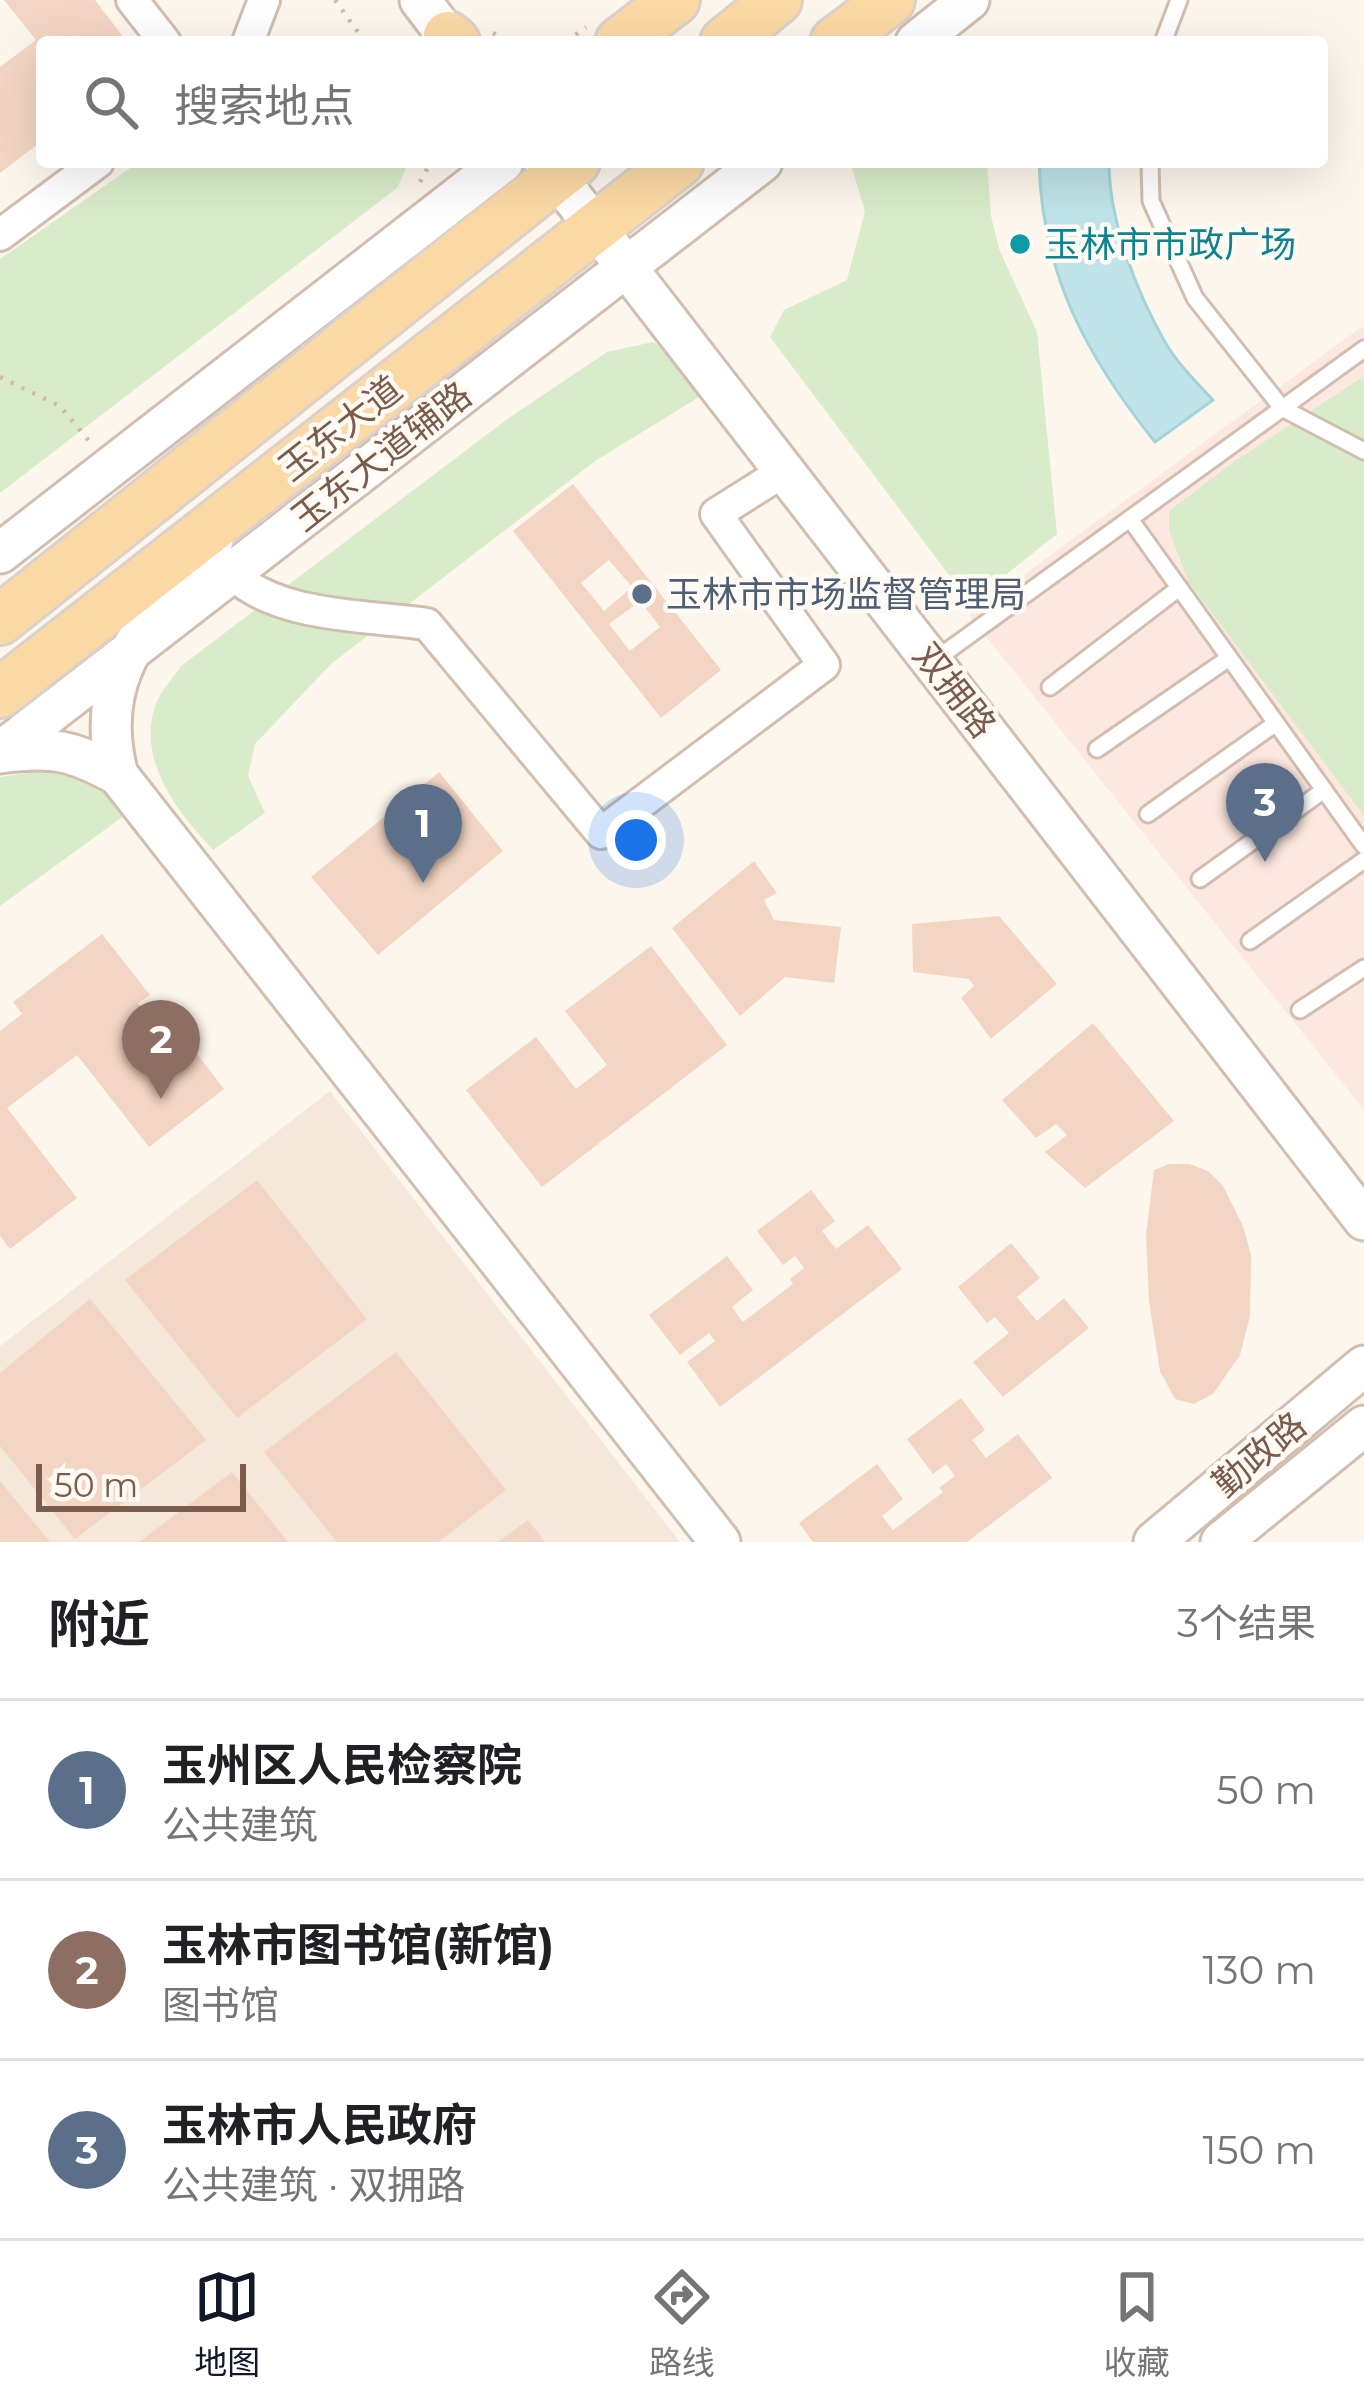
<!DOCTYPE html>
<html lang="zh">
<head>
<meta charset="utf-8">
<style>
	:root { --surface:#fff; --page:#f2f2f2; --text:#202124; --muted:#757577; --line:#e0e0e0; --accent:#111827 }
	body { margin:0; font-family:Montserrat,"Noto Sans SC",sans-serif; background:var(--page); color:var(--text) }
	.scale { position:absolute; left:36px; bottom:30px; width:210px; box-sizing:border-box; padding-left:12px; border:6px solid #7a5c4d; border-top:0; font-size:33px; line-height:42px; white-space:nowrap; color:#7a5c4d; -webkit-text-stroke:9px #fffaf3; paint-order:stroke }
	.you { position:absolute; left:636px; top:840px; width:42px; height:42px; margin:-30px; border:9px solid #fff; border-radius:50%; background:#1a73e8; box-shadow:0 0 0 18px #1a73e833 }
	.badge { display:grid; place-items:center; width:78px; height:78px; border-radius:50%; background:var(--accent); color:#fff; font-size:39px; font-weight:700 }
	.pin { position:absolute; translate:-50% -99px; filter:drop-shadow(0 3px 6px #0008) }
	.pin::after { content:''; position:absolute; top:63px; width:42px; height:36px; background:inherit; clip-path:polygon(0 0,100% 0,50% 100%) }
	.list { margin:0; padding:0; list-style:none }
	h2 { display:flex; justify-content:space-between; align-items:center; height:156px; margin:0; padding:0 48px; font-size:51px }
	h2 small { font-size:39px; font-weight:400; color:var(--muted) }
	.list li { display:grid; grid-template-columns:78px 1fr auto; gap:36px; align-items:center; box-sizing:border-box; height:180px; padding:0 48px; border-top:3px solid var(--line) }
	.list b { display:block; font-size:45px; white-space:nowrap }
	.list p { margin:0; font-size:39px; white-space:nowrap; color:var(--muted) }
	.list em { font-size:39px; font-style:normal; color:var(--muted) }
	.icon { flex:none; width:66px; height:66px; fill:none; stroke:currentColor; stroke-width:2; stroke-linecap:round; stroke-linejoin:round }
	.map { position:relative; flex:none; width:1364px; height:1542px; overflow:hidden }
	.search { position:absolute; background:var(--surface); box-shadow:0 12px 48px #0002; left:36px; right:36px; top:36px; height:132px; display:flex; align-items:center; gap:30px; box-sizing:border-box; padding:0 42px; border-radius:12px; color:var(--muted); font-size:45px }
	.sheet { height:696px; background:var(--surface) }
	nav { display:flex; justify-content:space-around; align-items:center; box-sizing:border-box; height:168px; border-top:3px solid var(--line); background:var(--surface); font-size:33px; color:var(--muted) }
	nav a { display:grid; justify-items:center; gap:6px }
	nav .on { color:var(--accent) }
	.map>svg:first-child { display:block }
	.residential { fill:#f5e8da }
	.commercial { fill:#fde8e0 }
	.green { fill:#d8ecc9 }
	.water { fill:#bfe3e8; stroke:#a5d3da; stroke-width:3 }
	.building { fill:#f3d5c3; fill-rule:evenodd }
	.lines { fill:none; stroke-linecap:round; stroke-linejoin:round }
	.service-casing { stroke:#d1beb0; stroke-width:21 }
	.minor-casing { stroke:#d1beb0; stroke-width:36 }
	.tertiary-casing { stroke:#d1beb0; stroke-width:45 }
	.primary-casing { stroke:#dad1cd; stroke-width:54 }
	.path { stroke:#d9b8a5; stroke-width:4.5; stroke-dasharray:3 9; stroke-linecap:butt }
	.service { stroke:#fff; stroke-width:15 }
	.minor { stroke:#fff; stroke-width:30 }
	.tertiary { stroke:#fff; stroke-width:39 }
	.primary { stroke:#fbd9a5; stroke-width:48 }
	.culture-dot { fill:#0f9aa8; stroke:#fffaf3; stroke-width:4.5 }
	.service-dot { fill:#5c6f8a; stroke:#fffaf3; stroke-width:4.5 }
	.labels { text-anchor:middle; stroke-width:9; stroke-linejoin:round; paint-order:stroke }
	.culture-label { font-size:36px; fill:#0d838f; stroke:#fffaf3; text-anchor:start }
	.street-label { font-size:36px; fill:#7a5c4d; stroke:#fffaf3 }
	.service-label { font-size:36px; fill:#4e5e75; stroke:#fffaf3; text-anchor:start }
</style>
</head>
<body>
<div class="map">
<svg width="1364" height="1542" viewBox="0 0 1364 1542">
	<rect width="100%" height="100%" fill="#fdf6ec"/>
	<path class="residential" d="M330 1091 680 1542H0V1346Z"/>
	<path class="commercial" d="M1364 325V1110L969 615Z"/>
	<g class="green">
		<path d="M139 162H409L397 188 0 493V259Z"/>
		<path d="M850 162H987L991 216 999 249 1037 332 1057 534 970 603 770 337 784 310 847 280 865 211Z"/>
		<path d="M653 342 684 358 709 391 595 461 331 664 255 744 248 776 265 813 213 850C178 812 137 762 155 706 160 692 173 678 181 666L510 417 607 352Z"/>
		<path d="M1364 376V816L1188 581 1169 530V511L1235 461Z"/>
		<path d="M48 770C81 778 107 786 128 813L0 906V777Z"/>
	</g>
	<path class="water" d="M1039 162H1109C1109 221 1136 291 1165 342 1177 363 1196 382 1213 400L1155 442C1086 356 1042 274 1039 162Z"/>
	<g class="building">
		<path d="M4 0H95L127 42H42V141L0 173V67L36 40Z"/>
		<path d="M573 484 721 670 661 718 513 531ZM609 560 632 587 604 611 581 583ZM640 601 660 627 630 651 609 624Z"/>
		<path d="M439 772 503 851 378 955 311 877Z"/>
		<path d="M754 861 777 893 764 900 774 920 841 927 834 983 785 977 740 1016 672 928Z"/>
		<path d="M999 916 1057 984 991 1039 961 998 974 986 969 979 913 972 912 924Z"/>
		<path d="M102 934 150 995 138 1003 175 1050 187 1041 224 1089 149 1147 77 1055 7 1108 77 1198 10 1249 0 1236V1031L22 1014 13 1002Z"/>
		<path d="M651 946 727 1045 542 1187 466 1090 536 1037 576 1089 607 1065 565 1011Z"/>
		<path d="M1093 1023 1174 1121 1085 1188 1045 1152 1067 1135 1056 1124 1036 1138 1002 1100Z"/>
		<path d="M1170 1164H1189L1208 1171 1223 1186 1243 1226 1251 1255 1250 1316 1240 1355 1213 1394 1194 1404 1175 1399 1160 1371 1149 1301 1146 1235 1154 1170Z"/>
		<path d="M257 1180 367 1319 237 1418 125 1280Z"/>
		<path d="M811 1190 835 1221 822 1231 836 1249 868 1225 902 1269 720 1407 687 1362 715 1341 709 1333 680 1355 649 1315 727 1256 753 1290 732 1307 743 1322 793 1284 790 1279 804 1268 795 1256 783 1265 757 1231Z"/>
		<path d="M1011 1243 1040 1278 1017 1297 1037 1321 1064 1298 1089 1328 1003 1397 973 1362 1009 1333 995 1317 987 1323 958 1287Z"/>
		<path d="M90 1299 206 1440 75 1539 0 1446V1373Z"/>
		<path d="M396 1352 506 1490 438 1542H337L264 1452Z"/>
		<path d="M961 1398 985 1430 972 1440 986 1458 1018 1434 1052 1478 967 1542H813L799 1523 877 1464 903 1499 882 1516 893 1530 943 1492 939 1488 955 1476 946 1464 933 1474 907 1439Z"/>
		<path d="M232 1472 288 1542H139Z"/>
		<path d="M0 1481 50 1542H0Z"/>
		<path d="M528 1520 545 1542H498Z"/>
	</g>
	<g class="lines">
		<g class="service-casing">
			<g id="service">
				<path d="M1163 42 1179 0"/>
				<path d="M1150 162 1151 201 1195 298 1282 408 1364 451"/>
				<path d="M1130 519 1364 846"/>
				<path d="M935 660 1364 349"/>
				<path d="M1050 687 1179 588"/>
				<path d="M1097 749 1229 658"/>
				<path d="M1148 814 1276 723"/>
				<path d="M1200 879 1324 790"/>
				<path d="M1250 941 1364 860"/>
				<path d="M1300 1010 1364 968"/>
			</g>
		</g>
		<g class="minor-casing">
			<g id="minor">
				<path d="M132 0 165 42"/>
				<path d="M248 42 264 0"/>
				<path d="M0 235 98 162"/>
				<path d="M231 573C278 618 365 615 427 624L601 833 824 665 716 514 786 470"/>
			</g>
		</g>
		<g class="tertiary-casing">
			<g id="tertiary">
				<path d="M420 0 452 42"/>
				<path d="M916 42 969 0"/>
				<path d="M545 162 1364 1220"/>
				<path d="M213 540C155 619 89 668 118 775L720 1542"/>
				<path d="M0 553 503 162"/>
				<path d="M0 752 762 162"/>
				<path d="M0 753C53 746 72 750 118 775"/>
				<path d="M1154 1542 1364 1366"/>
				<path d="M1221 1542 1364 1426"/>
			</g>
		</g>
		<g class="primary-casing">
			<g id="primary">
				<path d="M448 36 455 42"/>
				<path d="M620 42 675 0"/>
				<path d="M725 42 777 0"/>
				<path d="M835 42 890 0"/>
				<path d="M0 620 575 162"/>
				<path d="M0 693 679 162"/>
			</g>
		</g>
		<g class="path">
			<path d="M335 0 365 42"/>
			<path d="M493 33 509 42"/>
			<path d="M566 42 586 27"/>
			<path d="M420 182 431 162"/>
			<path d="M0 377 60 406 89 441"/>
		</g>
		<use href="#service" class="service"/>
		<use href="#minor" class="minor"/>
		<use href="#tertiary" class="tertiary"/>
		<use href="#primary" class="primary"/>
	</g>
	<circle class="culture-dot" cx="1020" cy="244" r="12"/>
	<circle class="service-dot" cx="642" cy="594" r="12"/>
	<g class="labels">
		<g class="culture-label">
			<text x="1044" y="257">玉林市市政广场</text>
		</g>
		<g class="street-label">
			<text transform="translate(340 428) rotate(-38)" y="13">玉东大道</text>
			<text transform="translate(381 456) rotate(-38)" y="13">玉东大道辅路</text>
			<text transform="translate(955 690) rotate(52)" y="13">双拥路</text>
			<text transform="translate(1259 1454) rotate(-40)" y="13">勤政路</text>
		</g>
		<g class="service-label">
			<text x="666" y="607">玉林市市场监督管理局</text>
		</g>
	</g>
</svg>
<div class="scale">50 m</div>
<div class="you"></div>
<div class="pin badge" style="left:423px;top:883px;background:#5c6f8a">1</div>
<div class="pin badge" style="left:161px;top:1099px;background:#8d6e63">2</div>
<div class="pin badge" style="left:1265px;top:862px;background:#5c6f8a">3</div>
<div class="search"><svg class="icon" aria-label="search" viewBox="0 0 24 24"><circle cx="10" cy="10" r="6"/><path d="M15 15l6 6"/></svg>搜索地点</div>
</div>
<section class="sheet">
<h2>附近<small>3个结果</small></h2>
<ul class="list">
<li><span class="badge" style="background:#5c6f8a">1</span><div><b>玉州区人民检察院</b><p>公共建筑</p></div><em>50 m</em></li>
<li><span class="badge" style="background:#8d6e63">2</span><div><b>玉林市图书馆(新馆)</b><p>图书馆</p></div><em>130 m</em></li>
<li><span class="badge" style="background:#5c6f8a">3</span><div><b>玉林市人民政府</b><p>公共建筑 · 双拥路</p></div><em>150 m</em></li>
</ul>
</section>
<nav>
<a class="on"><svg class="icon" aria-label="map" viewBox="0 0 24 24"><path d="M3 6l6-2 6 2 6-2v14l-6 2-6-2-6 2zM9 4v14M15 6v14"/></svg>地图</a>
<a><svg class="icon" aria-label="directions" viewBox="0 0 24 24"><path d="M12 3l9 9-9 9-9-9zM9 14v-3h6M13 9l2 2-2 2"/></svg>路线</a>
<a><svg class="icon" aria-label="saved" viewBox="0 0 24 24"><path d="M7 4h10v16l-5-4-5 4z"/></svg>收藏</a>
</nav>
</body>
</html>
